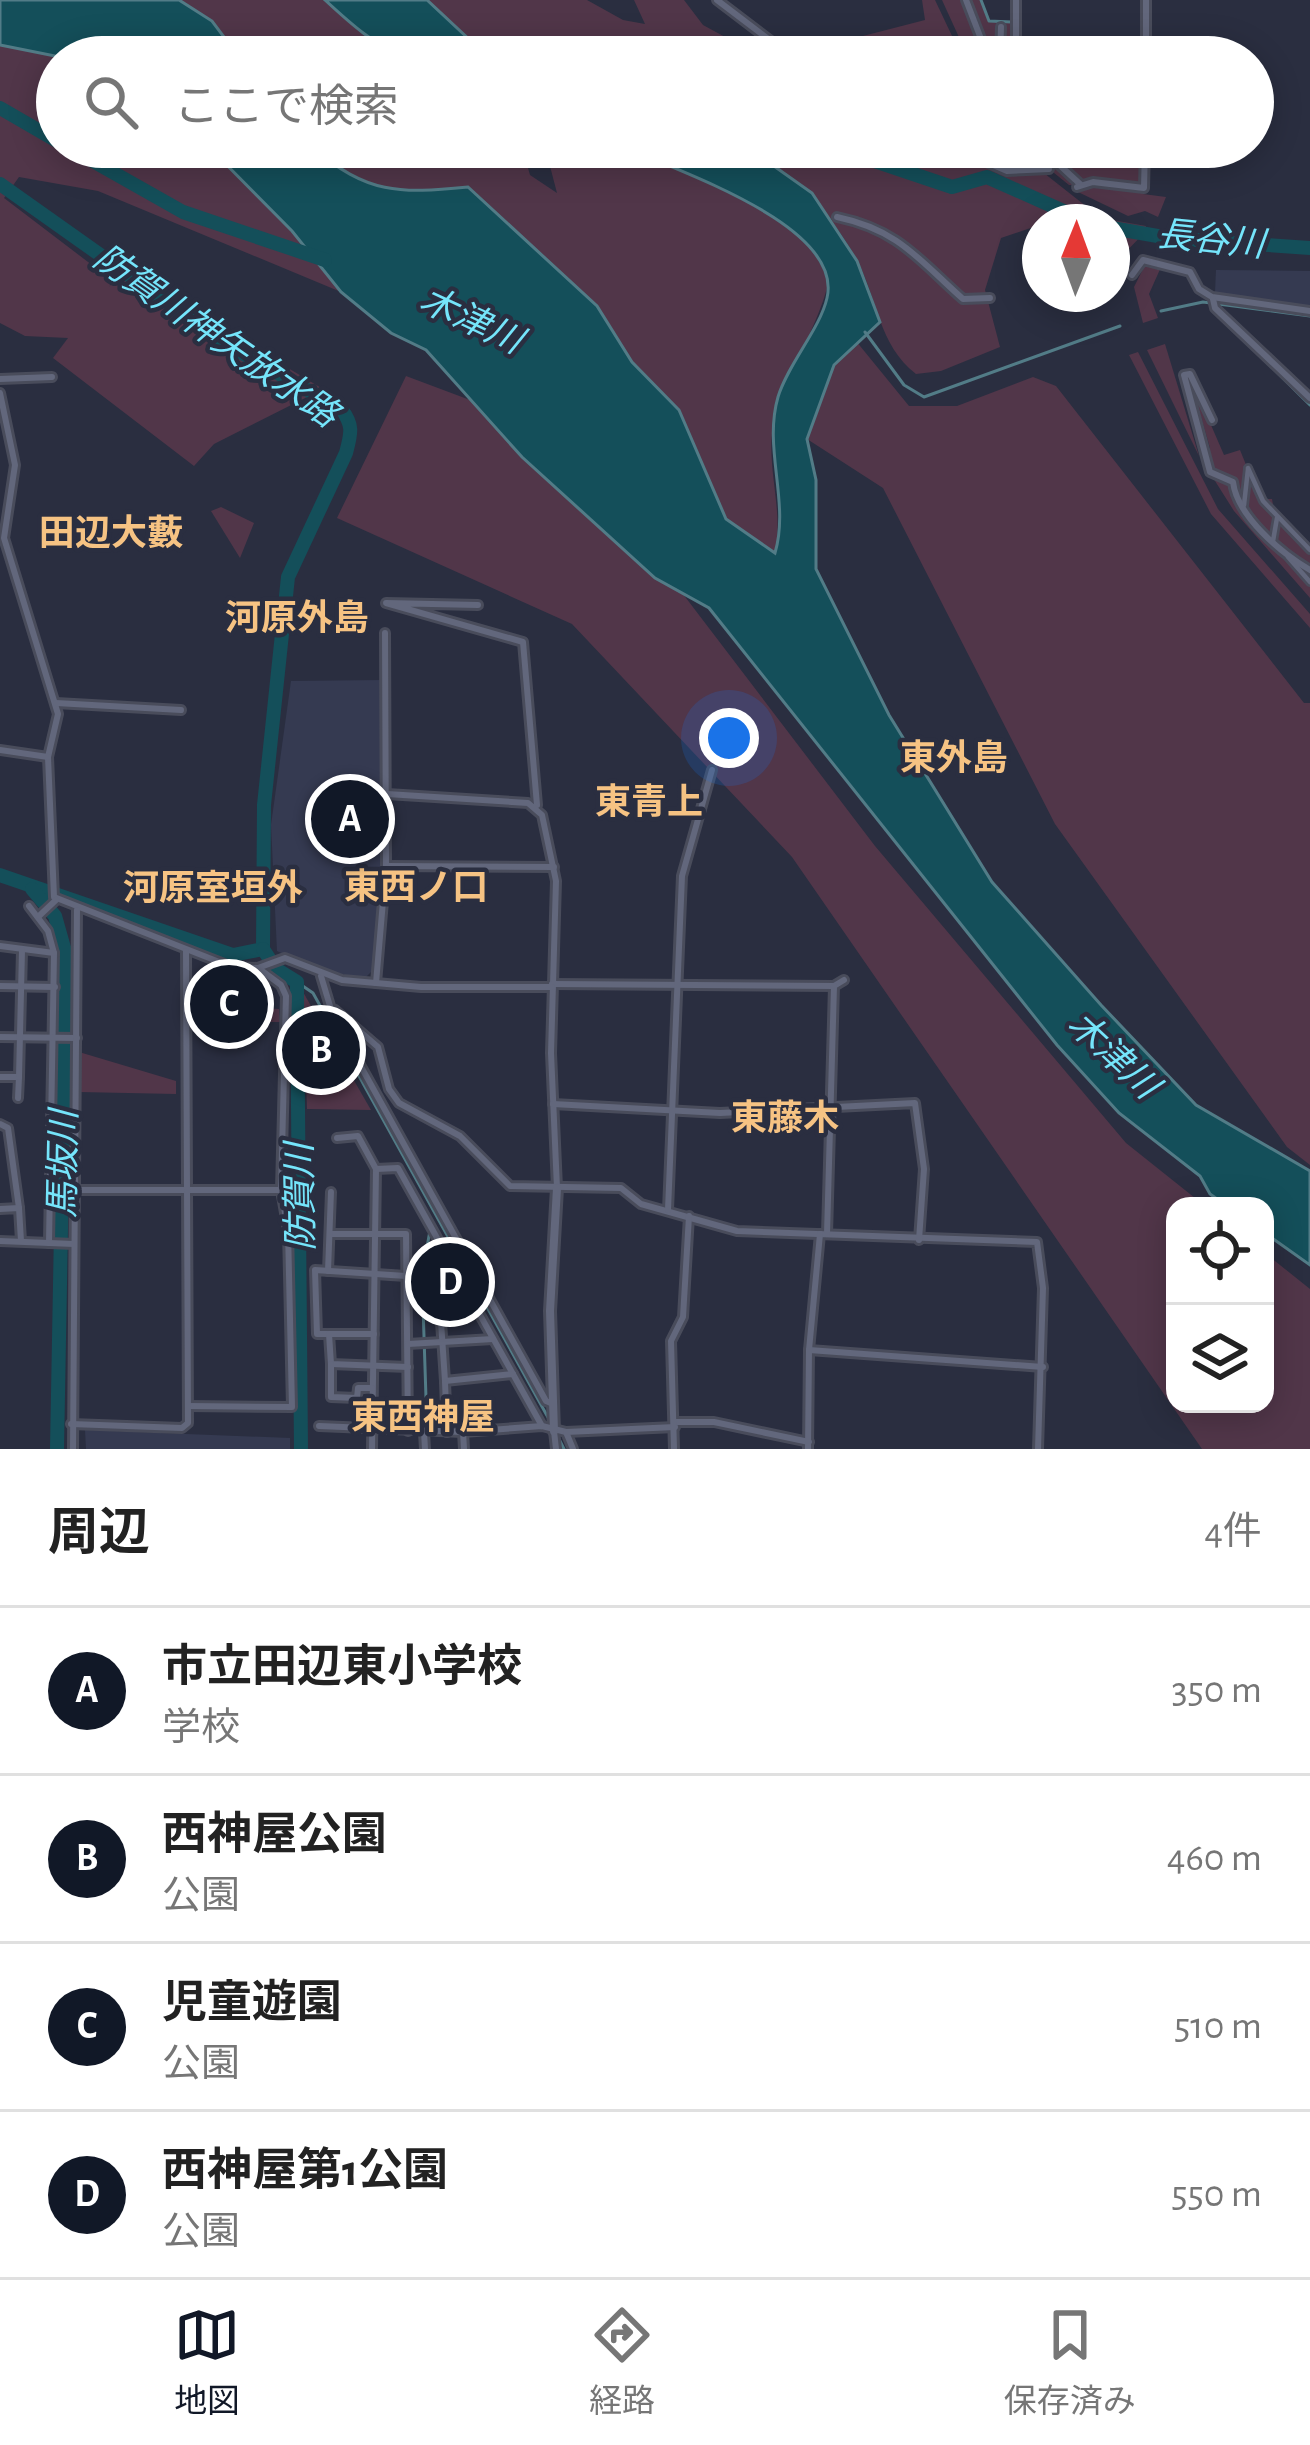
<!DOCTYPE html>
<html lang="ja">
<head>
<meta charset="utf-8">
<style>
	:root { --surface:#fff; --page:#f6f6f6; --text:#222; --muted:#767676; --line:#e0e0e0; --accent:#111827 }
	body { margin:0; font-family:"Alegreya Sans","Noto Sans JP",sans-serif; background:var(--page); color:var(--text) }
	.controls { position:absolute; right:36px; bottom:36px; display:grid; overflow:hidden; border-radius:24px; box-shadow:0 6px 30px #0003 }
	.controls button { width:108px; height:108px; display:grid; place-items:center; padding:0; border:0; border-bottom:3px solid var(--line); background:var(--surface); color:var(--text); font:60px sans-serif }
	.compass { position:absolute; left:1022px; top:204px; width:108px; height:108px; border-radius:50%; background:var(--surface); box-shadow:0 6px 30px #0003; rotate:1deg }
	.you { position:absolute; left:729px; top:738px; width:42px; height:42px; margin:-30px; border:9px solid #fff; border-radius:50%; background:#1a73e8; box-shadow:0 0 0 18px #1a73e833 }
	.badge { display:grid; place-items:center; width:78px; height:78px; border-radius:50%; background:var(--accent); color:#fff; font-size:39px; font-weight:700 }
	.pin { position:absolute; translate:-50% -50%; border:6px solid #fff; box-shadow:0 3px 12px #0006 }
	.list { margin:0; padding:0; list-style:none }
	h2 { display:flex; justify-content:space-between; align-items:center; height:156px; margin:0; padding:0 48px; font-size:51px }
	h2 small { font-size:39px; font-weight:400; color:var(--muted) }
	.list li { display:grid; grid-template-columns:78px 1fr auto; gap:36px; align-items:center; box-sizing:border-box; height:168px; padding:0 48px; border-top:3px solid var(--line) }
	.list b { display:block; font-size:45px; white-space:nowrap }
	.list p { margin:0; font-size:39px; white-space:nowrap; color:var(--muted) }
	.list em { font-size:39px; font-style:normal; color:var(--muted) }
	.icon { flex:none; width:66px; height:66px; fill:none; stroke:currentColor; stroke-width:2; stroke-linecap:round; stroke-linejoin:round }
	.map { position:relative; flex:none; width:1310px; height:1449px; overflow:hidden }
	.search { position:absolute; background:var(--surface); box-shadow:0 6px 30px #0003; left:36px; right:36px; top:36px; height:132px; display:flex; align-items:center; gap:30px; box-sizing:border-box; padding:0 42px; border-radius:66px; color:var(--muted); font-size:45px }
	.sheet { height:828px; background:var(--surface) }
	nav { display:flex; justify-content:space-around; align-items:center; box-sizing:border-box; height:168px; border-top:3px solid var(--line); background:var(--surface); font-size:33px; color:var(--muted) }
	nav a { display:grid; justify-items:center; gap:6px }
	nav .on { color:var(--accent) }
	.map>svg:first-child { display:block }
	.built { fill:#353a51 }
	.green { fill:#513649 }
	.water { fill:#144f5a; stroke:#527c87; stroke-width:3 }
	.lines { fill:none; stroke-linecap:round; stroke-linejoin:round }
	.stream { stroke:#527c87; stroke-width:3 }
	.river { stroke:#144f5a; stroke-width:14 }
	.pedestrian-casing { stroke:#494c5b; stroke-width:10 }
	.minor-casing { stroke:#494c5b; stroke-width:12 }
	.tertiary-casing { stroke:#494c5b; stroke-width:14 }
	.pedestrian { stroke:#62677c; stroke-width:4.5 }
	.minor { stroke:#62677c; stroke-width:6 }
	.tertiary { stroke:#62677c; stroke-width:8 }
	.labels { text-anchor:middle; stroke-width:9; stroke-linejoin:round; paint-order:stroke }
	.water-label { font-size:36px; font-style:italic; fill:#75e5fb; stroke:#2a2e40 }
	.neighbourhood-label { font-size:36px; font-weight:bold; fill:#f6c383; stroke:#2a2e40 }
</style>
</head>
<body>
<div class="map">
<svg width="1310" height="1449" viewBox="0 0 1310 1449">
	<rect width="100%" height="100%" fill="#2a2e40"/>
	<g class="built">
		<path d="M1216 270 1310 271V309L1215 293Z"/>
		<path d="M383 680 381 869 373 970 365 978 319 970 277 951 271 825 291 681Z"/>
		<path d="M85 1430 290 1438V1449H86Z"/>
	</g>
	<g class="green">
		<path d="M179 0H325L367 38 402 57H239L212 21Z"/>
		<path d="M427 0H587L623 20 645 24 634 0H684L703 25 751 51 773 39 805 57H489Z"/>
		<path d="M922 0H935L962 57H827L828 45 925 20Z"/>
		<path d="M942 0H981L990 21 1012 22V57H968Z"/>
		<path d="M0 45 60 57 57 147H209L292 231 341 292 98 191 19 177 4 198 113 281 109 287 128 265 185 306 323 389 214 444 194 466 53 358 68 338 25 336 0 323Z"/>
		<path d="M312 147H522L530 175 557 193 545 147C570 147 604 141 628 148 673 162 815 227 828 272 835 294 780 388 773 426 766 468 784 510 775 553L726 519 679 410 632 362 597 306 468 187C399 194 367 194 312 147Z"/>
		<path d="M747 147H1011L1101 218 1146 226 1145 232 1120 258 1112 252V222L1054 220 1001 238 985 290 1000 347 941 371 916 374C878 344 878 300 857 260 830 209 793 180 747 147Z"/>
		<path d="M1022 147H1067L1097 160 1102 147H1139L1143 194 1166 197 1158 217 1145 211 1128 216 1078 192 1083 185H1069Z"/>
		<path d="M1146 263 1161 267 1149 294 1158 318 1143 323 1134 287Z"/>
		<path d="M856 341 909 406H957L1033 377 1056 386 1304 703H1310V1165L1287 1147 1055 824 883 488 807 439 834 365Z"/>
		<path d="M1165 344 1199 456 1147 350Z"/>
		<path d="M1138 352 1218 509 1310 614V628L1211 514 1129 355Z"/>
		<path d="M1188 372 1224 455 1240 450 1260 499H1272L1275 516 1310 552V598L1234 511 1210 473V448Z"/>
		<path d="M406 376 561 434 875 846 1126 1143 1205 1206H1175V1404H1265V1253L1310 1289V1449H1202L792 857 572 624 337 518Z"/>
		<path d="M221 507 254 523 240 558 211 511Z"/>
		<path d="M217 981 223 983 219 996 249 1001V1007L279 1009 280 1022H202Z"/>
		<path d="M303 992 371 1110 307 1109Z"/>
		<path d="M79 1052 176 1081V1094L79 1092Z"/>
	</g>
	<g class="water">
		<path d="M0 0H179L212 21 239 57H60L0 45Z"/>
		<path d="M325 0H427L488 57C398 57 393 63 325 0Z"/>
		<path d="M209 147H312C367 194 399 194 468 187L597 306 632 362 679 410 726 519 775 553C790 502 763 449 778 397 788 364 820 329 827 298 844 225 676 171 625 147H747L812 193 857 261 880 322 834 365 807 439 816 480V569L889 715 992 882 1101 1005 1196 1105 1310 1171V1265L1265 1233V1206H1227L1210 1194 1200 1176 1119 1113 1057 1045 709 608 655 578 522 457 426 350 391 333 341 292 292 231Z"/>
	</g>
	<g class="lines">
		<g class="stream">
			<path d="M981 0 989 21 1012 22V57"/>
			<path d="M1067 147 1096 160"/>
			<path d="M1161 311 1203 302 1310 316"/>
			<path d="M1222 318 1310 405"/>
			<path d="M865 332 904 385 924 397 1120 326"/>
			<path d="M297 982 313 993 550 1421"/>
			<path d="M427 1429 422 1275 431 1225"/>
			<path d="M557 1435 564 1449"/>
		</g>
		<g class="river">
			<path d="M0 108 57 141"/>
			<path d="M68 147 183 212 325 260"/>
			<path d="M833 147 952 187 987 177 1088 222"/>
			<path d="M0 184 226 344 341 409C354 425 351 434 346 453L288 577 264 805 263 949"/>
			<path d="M1112 228 1169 238 1310 248"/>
			<path d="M0 875 233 955 263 949"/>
			<path d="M32 889 55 916 66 955 57 1449"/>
			<path d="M263 949 276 969 297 982V993L301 1449"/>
		</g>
		<g class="pedestrian-casing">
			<g id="pedestrian">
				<path d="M1248 468 1263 501 1310 550"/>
				<path d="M1244 505 1248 469"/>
				<path d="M1273 541 1277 518"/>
				<path d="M1288 557 1310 582"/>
			</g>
		</g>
		<g class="minor-casing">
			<g id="minor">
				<path d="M717 0 792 57"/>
				<path d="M966 0 988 57"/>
				<path d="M1000 57 1001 27"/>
				<path d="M1016 57V0"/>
				<path d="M1146 57V0"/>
				<path d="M952 147 1007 171 1049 169"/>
				<path d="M1040 147 1080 184"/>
				<path d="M1077 187 1093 182 1144 188 1145 147"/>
				<path d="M837 217C899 230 919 260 963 299L990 298"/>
				<path d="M1132 275 1143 260 1190 272 1199 289 1212 297 1310 311"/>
				<path d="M1213 299 1215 308 1310 398"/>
				<path d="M0 379 52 377"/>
				<path d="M0 393 15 465 4 538 58 714 48 757 54 897 232 967 258 968"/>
				<path d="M1212 420 1190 374 1184 375 1210 472 1233 482C1237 516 1281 553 1310 570"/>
				<path d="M478 605 386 603 523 642 537 805"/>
				<path d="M56 703 181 710"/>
				<path d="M0 750 48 757"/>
				<path d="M387 794 528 803 542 815 556 881 551 1053 557 1188"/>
				<path d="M386 866 554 867"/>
				<path d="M29 906 48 931 54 953 49 1243"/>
				<path d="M39 916 56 900"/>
				<path d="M0 946 54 953"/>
				<path d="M321 976 333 1016 546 1401 553 1404"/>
				<path d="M376 983 386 866 385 633"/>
				<path d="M552 984 834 986 844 980"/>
				<path d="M0 986 55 987"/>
				<path d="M335 1010 378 1047 389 1089 399 1103 460 1136 510 1186 621 1188 641 1204 737 1231 1037 1242 1043 1288 1038 1449"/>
				<path d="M0 1037 77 1038"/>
				<path d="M0 1077H19L18 1098"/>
				<path d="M19 1077 22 950"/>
				<path d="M553 1104 720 1113 915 1103 924 1169 919 1240"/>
				<path d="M0 1124 8 1128 19 1208"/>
				<path d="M337 1138 358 1136 376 1169 372 1449"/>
				<path d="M376 1169 398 1168 542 1426"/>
				<path d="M75 1190H281"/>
				<path d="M0 1209 19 1208 21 1241"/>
				<path d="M668 1210 682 876 712 770"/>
				<path d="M330 1234H406L408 1431"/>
				<path d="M827 1234 834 986"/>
				<path d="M0 1241 74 1244"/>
				<path d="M447 1255 439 1292 445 1381 513 1374"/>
				<path d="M328 1271 331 1192"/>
				<path d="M329 1334H317L315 1270 406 1276"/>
				<path d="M374 1334H329L331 1364 408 1367"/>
				<path d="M408 1344 493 1339"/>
				<path d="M809 1350 1043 1367"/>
				<path d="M331 1364V1397L357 1398 358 1388H372"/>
				<path d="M445 1382 447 1432"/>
				<path d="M188 1406 292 1407 288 1230 281 1190 286 996 281 985 258 968 285 958 342 980 421 987H552"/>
				<path d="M675 1422H714L809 1442"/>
				<path d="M71 1424 182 1428 188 1423 186 951"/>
				<path d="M319 1426 463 1432 542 1426 566 1432 573 1449"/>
				<path d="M554 1431 556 1449"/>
				<path d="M424 1432 425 1449"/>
				<path d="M463 1432 464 1449"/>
				<path d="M566 1432 675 1427"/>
				<path d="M73 1449 77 910"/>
				<path d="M674 1449 671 1341 683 1317 689 1216"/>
				<path d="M808 1449 809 1350 820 1234"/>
			</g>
		</g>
		<g class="tertiary-casing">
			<path id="tertiary" d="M554 1431 550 1311 557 1188"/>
		</g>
		<use href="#pedestrian" class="pedestrian"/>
		<use href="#minor" class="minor"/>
		<use href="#tertiary" class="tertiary"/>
	</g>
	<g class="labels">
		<g class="water-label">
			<text transform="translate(1211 238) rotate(6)" y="13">長谷川</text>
			<text transform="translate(472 319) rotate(25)" y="13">木津川</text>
			<text transform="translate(217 335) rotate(35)" y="13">防賀川神矢放水路</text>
			<text transform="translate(1114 1054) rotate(43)" y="13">木津川</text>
			<text transform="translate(62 1164) rotate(-89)" y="13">馬坂川</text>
			<text transform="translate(299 1197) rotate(-91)" y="13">防賀川</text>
		</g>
		<g class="neighbourhood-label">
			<text x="111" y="545">田辺大藪</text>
			<text x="297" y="630">河原外島</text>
			<text x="954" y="770">東外島</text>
			<text x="649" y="814">東青上</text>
			<text x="416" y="899">東西ノ口</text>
			<text x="213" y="900">河原室垣外</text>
			<text x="785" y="1130">東藤木</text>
			<text x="423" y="1429">東西神屋</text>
		</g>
	</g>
</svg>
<div class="controls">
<button><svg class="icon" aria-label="locate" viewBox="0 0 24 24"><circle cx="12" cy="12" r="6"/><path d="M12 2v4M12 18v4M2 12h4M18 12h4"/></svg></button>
<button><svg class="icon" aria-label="layers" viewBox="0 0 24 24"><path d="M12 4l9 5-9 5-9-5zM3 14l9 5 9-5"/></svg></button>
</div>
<svg class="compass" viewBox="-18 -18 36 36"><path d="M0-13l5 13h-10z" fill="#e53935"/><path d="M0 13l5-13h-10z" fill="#767676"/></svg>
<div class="you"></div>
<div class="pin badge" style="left:350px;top:819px">A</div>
<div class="pin badge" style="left:321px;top:1050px">B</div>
<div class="pin badge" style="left:229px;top:1004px">C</div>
<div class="pin badge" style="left:450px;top:1282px">D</div>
<div class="search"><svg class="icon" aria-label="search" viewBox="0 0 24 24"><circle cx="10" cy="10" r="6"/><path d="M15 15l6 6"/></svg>ここで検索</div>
</div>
<section class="sheet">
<h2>周辺<small>4件</small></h2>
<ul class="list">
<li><span class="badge">A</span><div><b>市立田辺東小学校</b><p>学校</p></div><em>350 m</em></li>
<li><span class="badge">B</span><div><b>西神屋公園</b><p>公園</p></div><em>460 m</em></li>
<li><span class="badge">C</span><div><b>児童遊園</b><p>公園</p></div><em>510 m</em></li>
<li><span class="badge">D</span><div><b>西神屋第1公園</b><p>公園</p></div><em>550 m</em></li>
</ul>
</section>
<nav>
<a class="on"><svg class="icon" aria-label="map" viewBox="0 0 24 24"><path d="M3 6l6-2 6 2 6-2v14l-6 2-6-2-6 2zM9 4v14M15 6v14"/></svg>地図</a>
<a><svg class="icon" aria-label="directions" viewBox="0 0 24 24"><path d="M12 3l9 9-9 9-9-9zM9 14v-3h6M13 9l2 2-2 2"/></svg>経路</a>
<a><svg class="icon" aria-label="saved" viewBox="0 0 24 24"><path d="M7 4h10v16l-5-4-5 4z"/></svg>保存済み</a>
</nav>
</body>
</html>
